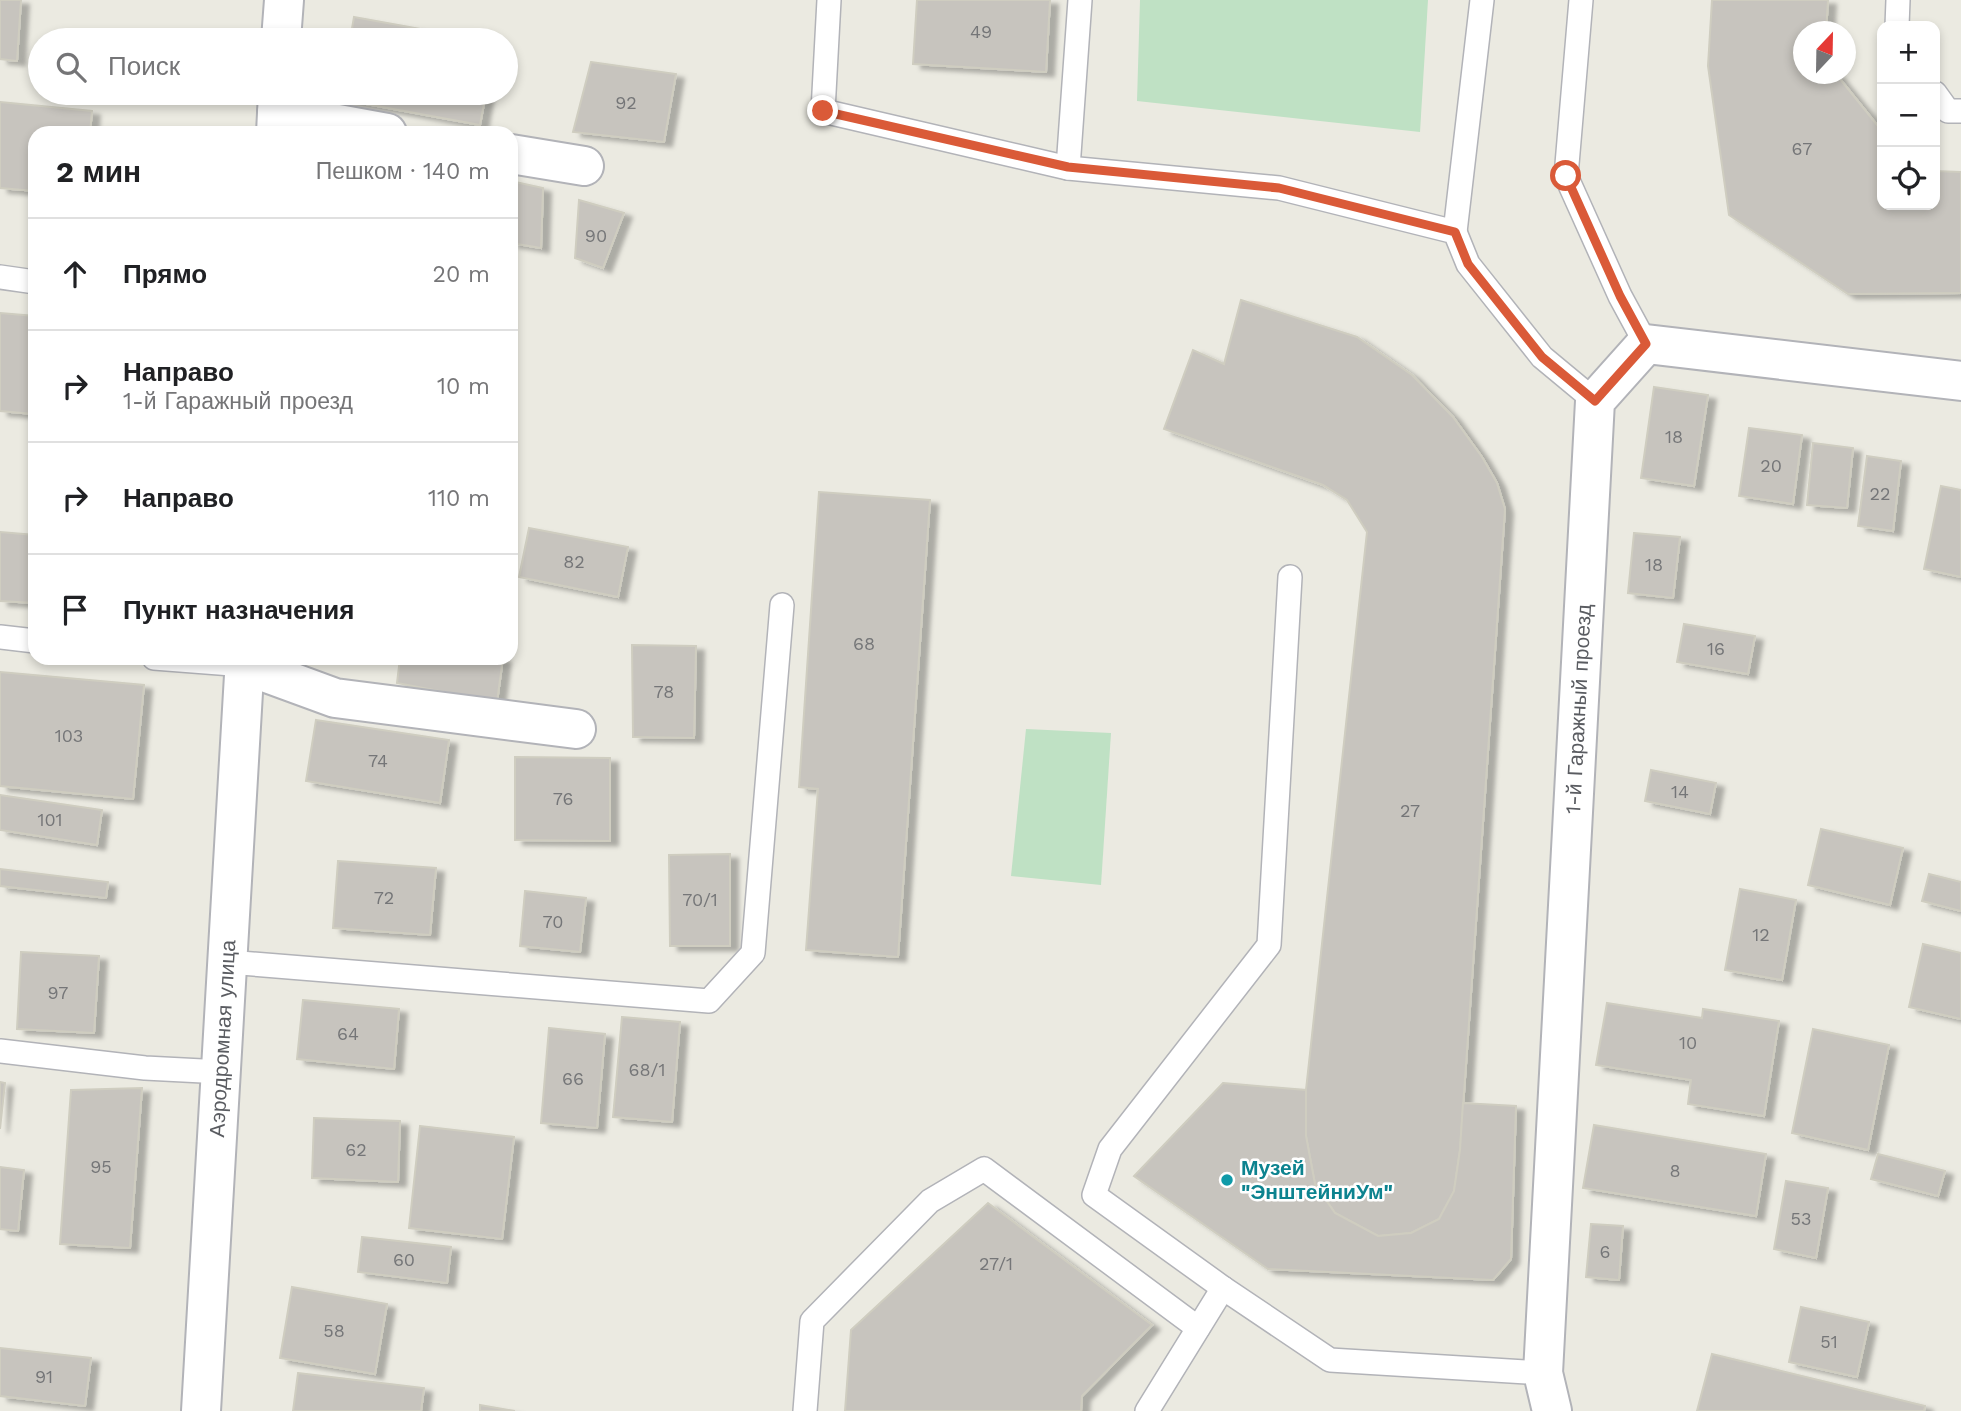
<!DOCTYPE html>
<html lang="ru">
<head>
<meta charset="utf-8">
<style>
	:root { --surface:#fff; --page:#f2f2f2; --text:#202124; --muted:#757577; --line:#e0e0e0 }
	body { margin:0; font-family:"Work Sans",sans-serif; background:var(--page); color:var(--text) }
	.controls { position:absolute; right:21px; top:21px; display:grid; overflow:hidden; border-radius:14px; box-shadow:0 4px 10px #0003 }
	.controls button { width:63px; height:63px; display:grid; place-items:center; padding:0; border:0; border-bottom:2px solid var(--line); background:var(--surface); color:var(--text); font:35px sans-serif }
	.compass { position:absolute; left:1793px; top:21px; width:63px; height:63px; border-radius:50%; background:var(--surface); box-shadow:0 4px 10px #0003; rotate:22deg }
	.stop { position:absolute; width:21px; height:21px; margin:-16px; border:5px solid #da5a38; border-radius:50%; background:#fff }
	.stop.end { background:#da5a38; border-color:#fff; box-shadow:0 2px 7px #0008 }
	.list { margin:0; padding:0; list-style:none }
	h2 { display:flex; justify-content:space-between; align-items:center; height:91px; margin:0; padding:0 28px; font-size:30px }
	h2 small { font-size:23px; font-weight:400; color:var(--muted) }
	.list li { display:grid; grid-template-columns:46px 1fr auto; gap:21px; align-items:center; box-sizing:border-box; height:112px; padding:0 28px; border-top:2px solid var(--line) }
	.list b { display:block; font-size:26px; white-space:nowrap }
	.list p { margin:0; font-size:23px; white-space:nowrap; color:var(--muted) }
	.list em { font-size:23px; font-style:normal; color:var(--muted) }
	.icon { flex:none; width:38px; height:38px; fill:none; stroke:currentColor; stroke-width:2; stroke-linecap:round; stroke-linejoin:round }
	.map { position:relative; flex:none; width:1961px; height:1411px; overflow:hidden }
	.search { position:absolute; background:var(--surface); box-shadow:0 4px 10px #0003; left:28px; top:28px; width:490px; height:77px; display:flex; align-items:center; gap:18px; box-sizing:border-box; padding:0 24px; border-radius:38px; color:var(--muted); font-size:26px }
	.panel { position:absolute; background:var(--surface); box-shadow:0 4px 10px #0003; left:28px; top:126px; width:490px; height:539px; border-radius:21px }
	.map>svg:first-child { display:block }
	.green { fill:#bfe1c4 }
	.building { fill:#c7c4be; stroke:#cfcdc0; stroke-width:2; filter:url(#shadow) }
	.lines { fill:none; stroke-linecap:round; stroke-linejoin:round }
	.service-casing { stroke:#b2b3b8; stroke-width:26 }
	.minor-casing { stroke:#b2b3b8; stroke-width:42 }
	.tertiary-casing { stroke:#b2b3b8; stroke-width:42 }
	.service { stroke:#fff; stroke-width:23 }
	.minor { stroke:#fff; stroke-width:38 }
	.tertiary { stroke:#fff; stroke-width:38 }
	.route { stroke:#da5a38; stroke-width:9 }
	.culture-dot { fill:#0f9aa8; stroke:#fff; stroke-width:2.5 }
	.labels { text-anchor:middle; stroke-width:5; stroke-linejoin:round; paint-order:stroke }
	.number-label { font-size:18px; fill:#757678 }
	.street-label { font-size:21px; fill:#5a5c61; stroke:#fff }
	.culture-label { font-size:21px; font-weight:bold; fill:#0d838f; stroke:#fff; text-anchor:start }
</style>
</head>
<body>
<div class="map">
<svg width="1961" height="1411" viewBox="0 0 1961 1411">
	<defs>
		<filter id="shadow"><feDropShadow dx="8" dy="4.5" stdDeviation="2" flood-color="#0004"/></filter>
	</defs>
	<rect width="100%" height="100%" fill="#ebeae1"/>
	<g class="green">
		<path d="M1140 0H1428L1420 132 1137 101Z"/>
		<path d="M1026 729 1111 733 1101 885 1011 876Z"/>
	</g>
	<g class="building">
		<path d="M0 0H21L17 61 0 59Z"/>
		<path d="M917 0H1050L1046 72 913 64Z"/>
		<path d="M1712 0H1828L1826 32H1804V74H1836L1882 131V205H1935V171L1961 172V293L1848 294 1729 215 1708 66Z"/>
		<path d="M354 17 481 40H350Z"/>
		<path d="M591 62 676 74 664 142 573 132Z"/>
		<path d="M340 93H486L480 125 339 99Z"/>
		<path d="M0 102 92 111 90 133H35V191L0 188Z"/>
		<path d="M511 181 543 188 541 248 511 243Z"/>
		<path d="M579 200 624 213 603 268 575 258Z"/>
		<path d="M1241 300 1357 337 1412 375 1453 417 1482 457 1497 483 1505 509 1460 1150 1454 1191 1439 1219 1411 1233 1378 1236 1335 1213 1315 1184 1306 1136V1090L1367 532 1347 500 1323 485 1164 429 1193 350 1224 364Z"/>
		<path d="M0 313 35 316 33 414 0 411Z"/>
		<path d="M1654 387 1708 395 1694 486 1641 478Z"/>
		<path d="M1749 428 1802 435 1793 504 1739 496Z"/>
		<path d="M1813 443 1853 448 1847 508 1807 505Z"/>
		<path d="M1867 456 1901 461 1893 531 1858 526Z"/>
		<path d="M1941 486 1961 490V577L1924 569Z"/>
		<path d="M819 492 930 500 898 957 806 950 818 789 799 787Z"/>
		<path d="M529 528 628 547 618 597 519 577Z"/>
		<path d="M0 532 35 535V603L0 601Z"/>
		<path d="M1634 533 1680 537 1673 598 1628 593Z"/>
		<path d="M1684 624 1755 636 1748 674 1677 662Z"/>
		<path d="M632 645 696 646 694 738 633 737Z"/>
		<path d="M400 658H503L497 702 397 683Z"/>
		<path d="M0 672 144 685 133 799 0 786Z"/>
		<path d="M316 720 449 740 440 803 306 781Z"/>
		<path d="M515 757 610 758V841L515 840Z"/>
		<path d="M1651 770 1716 783 1710 814 1645 801Z"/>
		<path d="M0 795 102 810 97 845 0 830Z"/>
		<path d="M1821 829 1903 848 1890 905 1808 885Z"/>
		<path d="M730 854V946H670L669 855Z"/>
		<path d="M338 861 436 868 430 935 333 928Z"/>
		<path d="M0 869 108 882 106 898 0 886Z"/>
		<path d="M1929 874 1961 882V911L1922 901Z"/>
		<path d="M1740 889 1796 900 1782 980 1725 970Z"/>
		<path d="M525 891 586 898 580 952 520 946Z"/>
		<path d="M1923 944 1961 953V1019L1909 1007Z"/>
		<path d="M21 952 99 956 94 1033 17 1029Z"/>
		<path d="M303 1000 399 1009 394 1069 297 1059Z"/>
		<path d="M1607 1003 1702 1018 1703 1009 1779 1021 1764 1116 1688 1104 1691 1080 1596 1065Z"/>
		<path d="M622 1017 680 1022 672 1122 613 1117Z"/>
		<path d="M549 1028 605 1034 597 1128 541 1123Z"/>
		<path d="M1813 1029 1889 1045 1868 1150 1792 1133Z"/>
		<path d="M0 1082 5 1083 0 1129Z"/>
		<path d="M1223 1083 1306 1090V1136L1315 1184 1335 1213 1378 1236 1411 1233 1439 1219 1454 1191 1460 1150 1463 1103 1516 1106 1511 1259 1493 1280 1268 1269 1134 1176Z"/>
		<path d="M142 1088 130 1248 60 1244 71 1090Z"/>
		<path d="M314 1118 400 1121 398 1182 312 1178Z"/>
		<path d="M1594 1125 1766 1154 1756 1216 1583 1188Z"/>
		<path d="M420 1126 514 1137 502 1239 409 1228Z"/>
		<path d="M1878 1154 1945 1171 1938 1196 1871 1179Z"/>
		<path d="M0 1167 24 1170 18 1231 0 1229Z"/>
		<path d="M1786 1181 1828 1188 1816 1258 1774 1249Z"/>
		<path d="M988 1203 1152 1325 1082 1396 1081 1411H845L851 1330Z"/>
		<path d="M1591 1224 1623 1226 1619 1280 1586 1277Z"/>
		<path d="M362 1237 451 1247 447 1283 358 1272Z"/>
		<path d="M292 1287 387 1304 375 1374 280 1358Z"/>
		<path d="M1801 1307 1869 1322 1857 1377 1789 1362Z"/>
		<path d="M0 1348 91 1358 85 1406 0 1396Z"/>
		<path d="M1712 1354 1925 1406 1924 1411H1697Z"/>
		<path d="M298 1373 424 1388 421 1411H293Z"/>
		<path d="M480 1405 515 1411H480Z"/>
	</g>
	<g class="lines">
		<g class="service-casing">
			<g id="service">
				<path d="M829 0 823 111 1068 168 1279 188 1455 232 1468 264 1542 357 1595 401"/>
				<path d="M1581 0 1566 176 1620 296 1646 344"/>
				<path d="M1897 26 1898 0"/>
				<path d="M1935 93 1948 111H1961"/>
				<path d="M1068 168 1080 0"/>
				<path d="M1455 232 1482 0"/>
				<path d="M0 277 35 282"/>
				<path d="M1290 577 1269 945 1110 1149 1094 1195 1223 1288 1330 1360 1543 1373"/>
				<path d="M0 637 35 641"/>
				<path d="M154 658 245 665"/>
				<path d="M228 962 709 1001 753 953 782 605"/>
				<path d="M0 1051 145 1068 222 1072"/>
				<path d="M805 1411 812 1321 930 1201 984 1169 1198 1328"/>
				<path d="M1147 1411 1223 1288"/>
			</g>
		</g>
		<g class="minor-casing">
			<g id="minor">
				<path d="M277 113 387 133"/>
				<path d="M511 154 584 166"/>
				<path d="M245 665 335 698 576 729"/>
				<path id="s1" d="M1552 1411 1543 1373 1595 401 1646 344 1961 381"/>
			</g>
		</g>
		<g class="tertiary-casing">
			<g id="tertiary">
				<path d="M281 40 284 0"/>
				<path d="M276 133 278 93"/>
				<path id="s2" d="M201 1411 245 658"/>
			</g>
		</g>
		<use href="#service" class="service"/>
		<use href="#minor" class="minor"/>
		<use href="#tertiary" class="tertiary"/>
	</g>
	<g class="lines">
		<path class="route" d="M823 111 1068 167 1279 188 1455 232 1468 264 1542 357 1595 401 1646 344 1620 296 1566 176"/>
	</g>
	<circle class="culture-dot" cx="1227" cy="1180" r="7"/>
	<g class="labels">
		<g class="number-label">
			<text x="981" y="38">49</text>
			<text x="626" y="109">92</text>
			<text x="1802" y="155">67</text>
			<text x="596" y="242">90</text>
			<text x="1674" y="443">18</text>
			<text x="1771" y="472">20</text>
			<text x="1880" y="500">22</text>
			<text x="574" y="568">82</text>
			<text x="1654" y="571">18</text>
			<text x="864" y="650">68</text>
			<text x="1716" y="655">16</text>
			<text x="664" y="698">78</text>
			<text x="69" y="742">103</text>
			<text x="378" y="767">74</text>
			<text x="1680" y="798">14</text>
			<text x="563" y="805">76</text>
			<text x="1410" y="817">27</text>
			<text x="50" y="826">101</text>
			<text x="384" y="904">72</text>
			<text x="700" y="906">70/1</text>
			<text x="553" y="928">70</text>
			<text x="1761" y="941">12</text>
			<text x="58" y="999">97</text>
			<text x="348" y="1040">64</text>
			<text x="1688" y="1049">10</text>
			<text x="647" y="1076">68/1</text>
			<text x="573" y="1085">66</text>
			<text x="356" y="1156">62</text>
			<text x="101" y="1173">95</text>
			<text x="1675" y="1177">8</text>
			<text x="1801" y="1225">53</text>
			<text x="1605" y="1258">6</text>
			<text x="404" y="1266">60</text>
			<text x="996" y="1270">27/1</text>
			<text x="334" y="1337">58</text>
			<text x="1829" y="1348">51</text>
			<text x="44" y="1383">91</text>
		</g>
		<g class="street-label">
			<text dy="7" stroke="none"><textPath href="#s1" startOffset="704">1-й Гаражный проезд</textPath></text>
			<text dy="7" stroke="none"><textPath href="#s2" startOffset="373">Аэродромная улица</textPath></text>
		</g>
		<g class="culture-label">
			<text x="1241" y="1175">Музей<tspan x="1241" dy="24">"ЭнштейниУм"</tspan></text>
		</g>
	</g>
</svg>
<div class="controls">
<button>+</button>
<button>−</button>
<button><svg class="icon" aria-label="locate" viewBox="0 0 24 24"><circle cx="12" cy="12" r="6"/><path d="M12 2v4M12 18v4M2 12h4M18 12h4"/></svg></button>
</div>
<svg class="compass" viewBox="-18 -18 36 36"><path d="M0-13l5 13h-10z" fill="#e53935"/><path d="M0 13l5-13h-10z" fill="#757577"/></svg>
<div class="stop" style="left:1566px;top:176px"></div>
<div class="stop end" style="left:823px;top:111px"></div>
<div class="search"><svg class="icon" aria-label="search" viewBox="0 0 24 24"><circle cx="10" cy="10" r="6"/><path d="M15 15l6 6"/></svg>Поиск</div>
<section class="panel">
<h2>2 мин<small>Пешком · 140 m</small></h2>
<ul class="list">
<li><svg class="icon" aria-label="ahead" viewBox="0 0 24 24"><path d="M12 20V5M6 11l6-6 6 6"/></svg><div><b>Прямо</b></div><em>20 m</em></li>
<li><svg class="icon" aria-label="right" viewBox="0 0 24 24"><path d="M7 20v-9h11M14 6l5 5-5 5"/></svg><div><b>Направо</b><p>1-й Гаражный проезд</p></div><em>10 m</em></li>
<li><svg class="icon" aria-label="right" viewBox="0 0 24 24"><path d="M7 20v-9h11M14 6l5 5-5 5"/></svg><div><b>Направо</b></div><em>110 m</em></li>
<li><svg class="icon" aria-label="arrive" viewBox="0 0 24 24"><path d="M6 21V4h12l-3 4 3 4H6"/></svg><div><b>Пункт назначения</b></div></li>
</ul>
</section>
</div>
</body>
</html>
